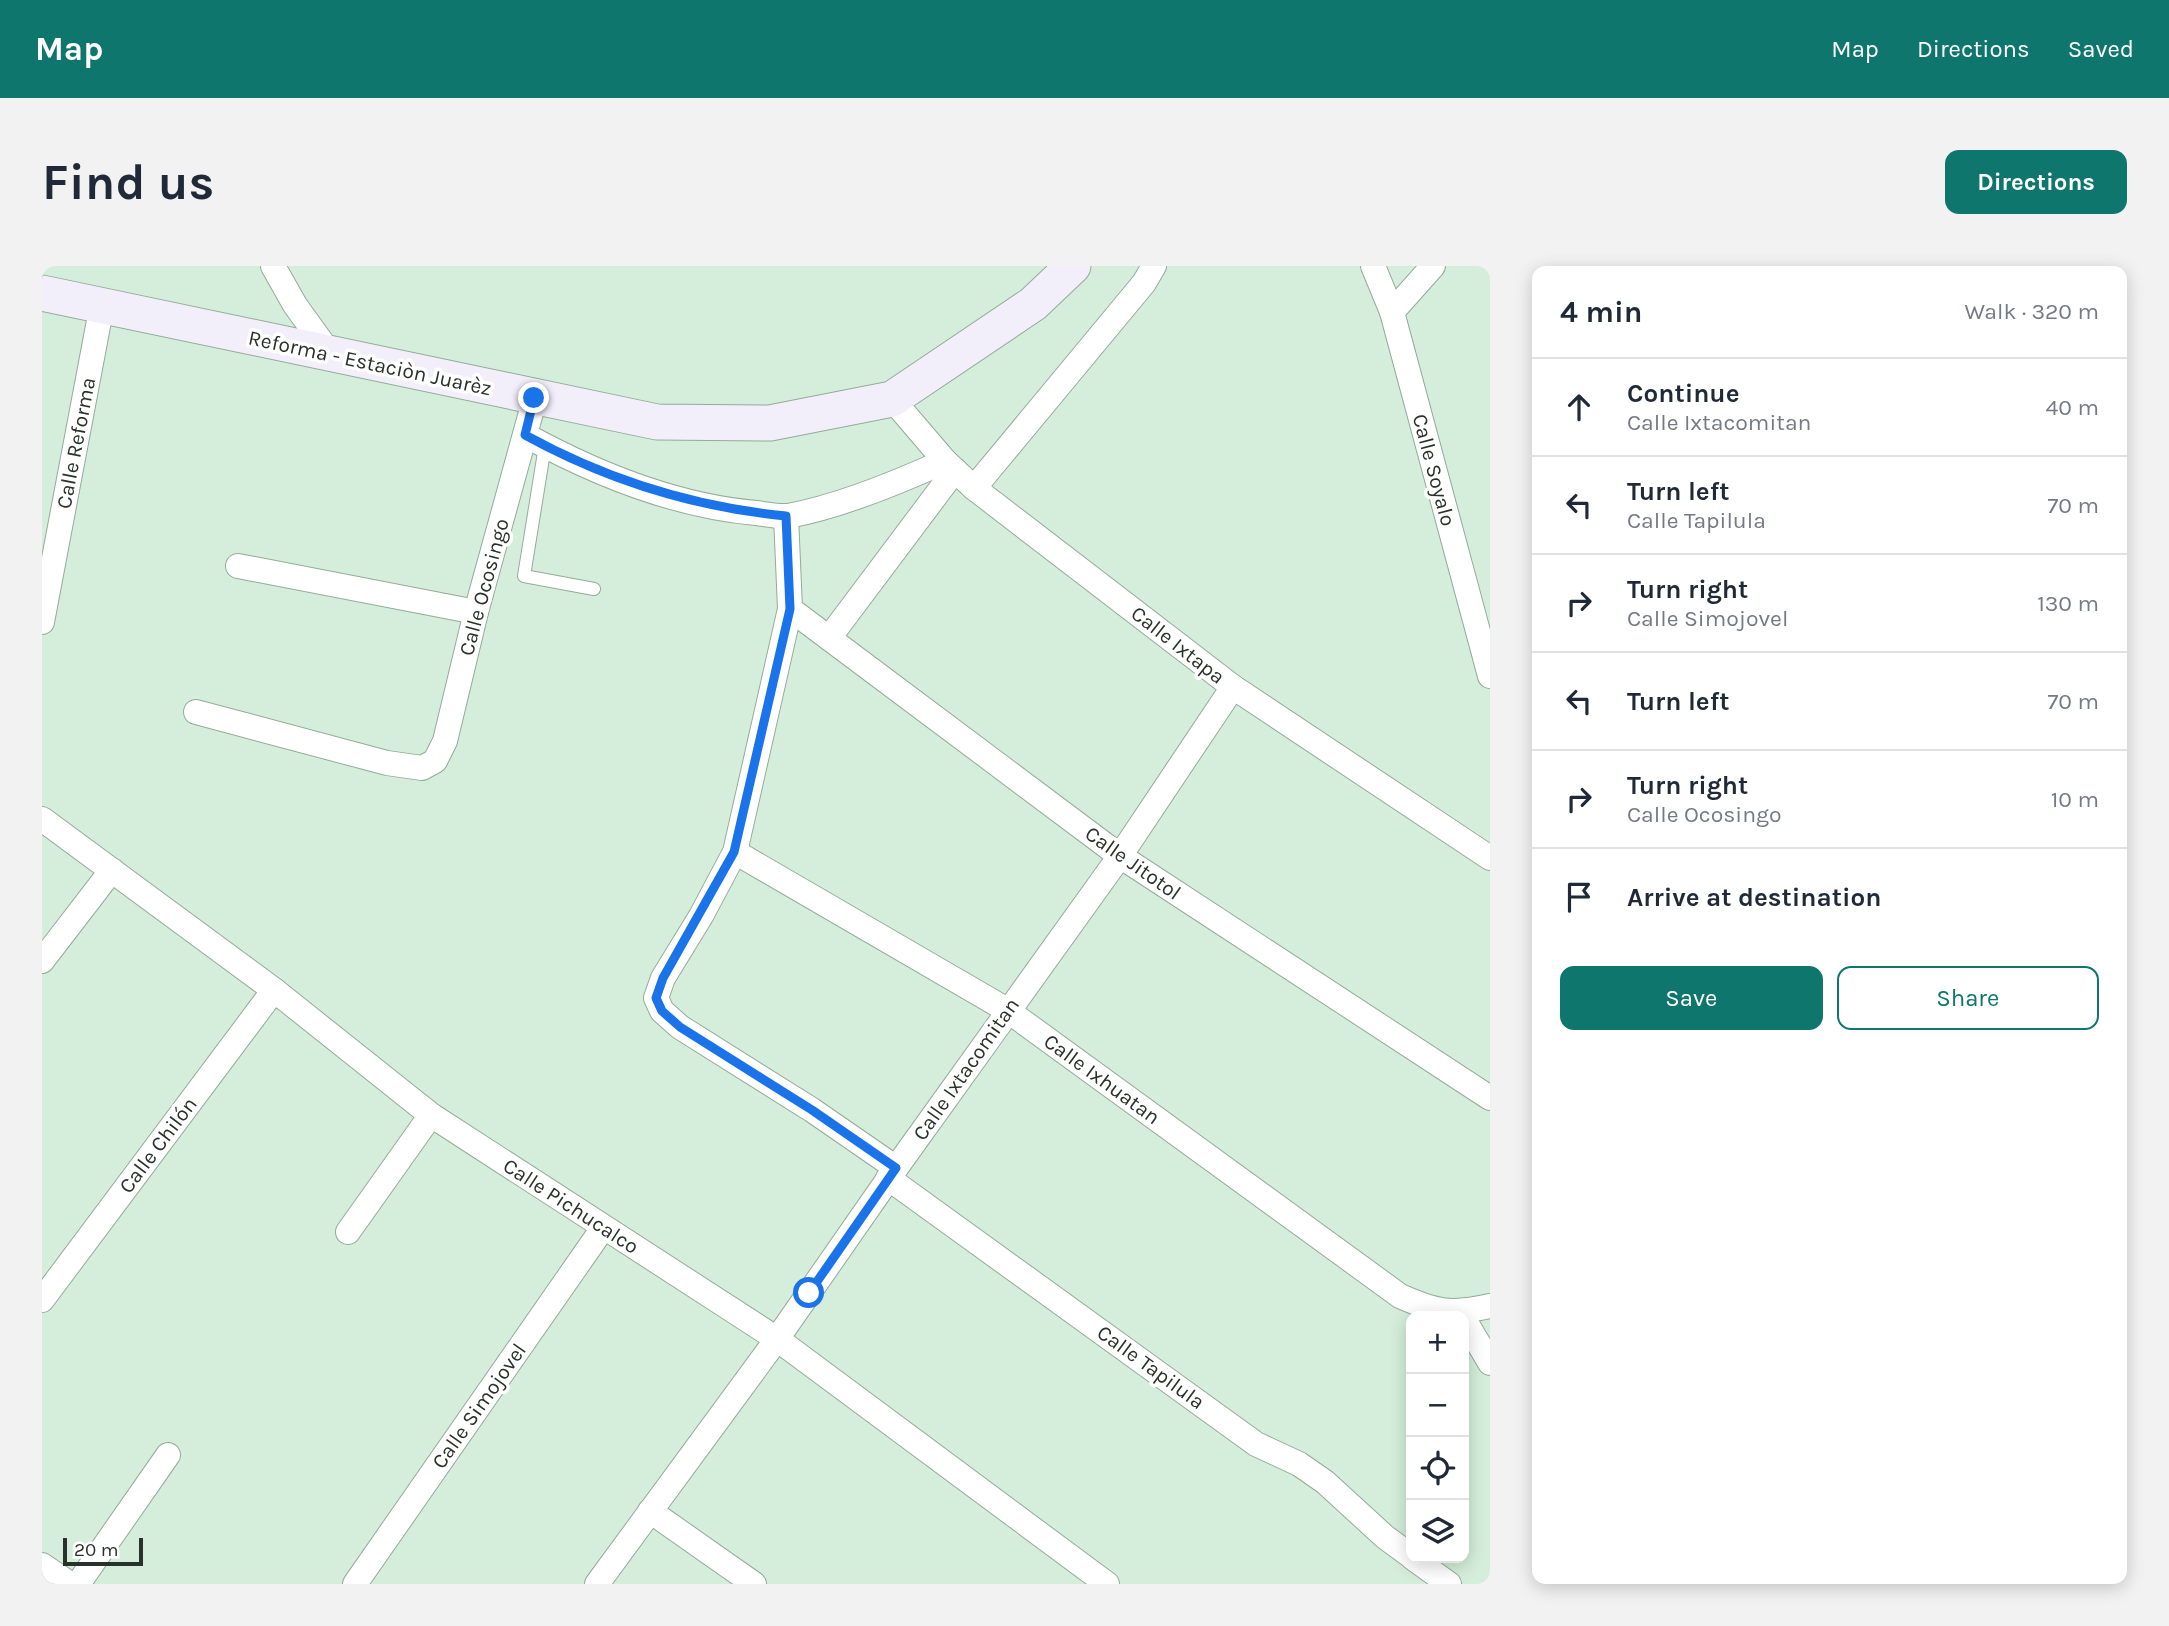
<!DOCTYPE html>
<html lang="en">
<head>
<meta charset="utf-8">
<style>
	:root { --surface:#fff; --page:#f2f2f3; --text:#1f2937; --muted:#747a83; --line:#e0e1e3; --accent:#0f766e }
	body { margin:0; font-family:Karla,sans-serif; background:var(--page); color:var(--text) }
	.controls { position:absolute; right:21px; bottom:21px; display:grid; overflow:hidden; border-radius:14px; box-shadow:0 4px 18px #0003 }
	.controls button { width:63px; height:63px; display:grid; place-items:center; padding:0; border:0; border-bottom:2px solid var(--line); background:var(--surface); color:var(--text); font:35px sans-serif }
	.scale { position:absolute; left:21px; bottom:18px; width:80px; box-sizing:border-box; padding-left:7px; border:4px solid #28312a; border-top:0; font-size:19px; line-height:24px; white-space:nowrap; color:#28312a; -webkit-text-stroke:5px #fff; paint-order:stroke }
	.stop { position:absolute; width:21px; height:21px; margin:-16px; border:5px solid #1a73e8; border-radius:50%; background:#fff }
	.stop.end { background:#1a73e8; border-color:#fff; box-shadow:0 2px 7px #0008 }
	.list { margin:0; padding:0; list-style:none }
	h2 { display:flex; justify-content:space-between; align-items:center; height:91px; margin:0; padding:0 28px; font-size:30px }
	h2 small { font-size:23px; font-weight:400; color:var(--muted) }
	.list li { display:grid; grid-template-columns:46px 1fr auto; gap:21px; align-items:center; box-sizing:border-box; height:98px; padding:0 28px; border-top:2px solid var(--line) }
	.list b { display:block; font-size:26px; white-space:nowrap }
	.list p { margin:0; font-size:23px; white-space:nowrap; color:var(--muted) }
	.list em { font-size:23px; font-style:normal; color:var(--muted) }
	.actions { display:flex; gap:14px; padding:21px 28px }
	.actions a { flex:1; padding:16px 0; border:2px solid var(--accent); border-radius:14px; text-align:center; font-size:24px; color:var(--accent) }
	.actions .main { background:var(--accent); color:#fff }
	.icon { flex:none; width:38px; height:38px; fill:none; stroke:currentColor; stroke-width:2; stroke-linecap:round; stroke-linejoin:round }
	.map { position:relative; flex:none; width:1448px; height:1318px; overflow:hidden; border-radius:14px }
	header { display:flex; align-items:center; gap:42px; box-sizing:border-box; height:98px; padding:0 35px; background:var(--accent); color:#fff }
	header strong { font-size:33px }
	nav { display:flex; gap:38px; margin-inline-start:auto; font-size:24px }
	.intro { display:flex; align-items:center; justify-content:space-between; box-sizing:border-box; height:168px; padding:0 42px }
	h1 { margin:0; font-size:49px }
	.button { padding:18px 32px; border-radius:14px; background:var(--accent); color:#fff; font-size:24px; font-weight:700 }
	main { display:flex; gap:42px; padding:0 42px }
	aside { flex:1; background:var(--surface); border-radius:14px; box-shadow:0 4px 18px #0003 }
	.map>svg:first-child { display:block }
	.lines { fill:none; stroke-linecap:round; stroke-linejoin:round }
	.service-casing { stroke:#94ab99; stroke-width:14 }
	.minor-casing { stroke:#94ab99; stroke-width:26 }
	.secondary-casing { stroke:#94ab99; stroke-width:37 }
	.service { stroke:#fff; stroke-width:12 }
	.minor { stroke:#fff; stroke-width:24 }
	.secondary { stroke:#f2effb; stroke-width:35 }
	.route { stroke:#1a73e8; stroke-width:9 }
	.labels { text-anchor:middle; stroke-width:7; stroke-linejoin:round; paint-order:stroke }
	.street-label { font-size:21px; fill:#28312a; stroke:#fff }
</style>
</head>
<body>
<header>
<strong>Map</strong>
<nav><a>Map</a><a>Directions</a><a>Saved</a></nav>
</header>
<div class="intro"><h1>Find us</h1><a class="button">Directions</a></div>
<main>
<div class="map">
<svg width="1448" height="1318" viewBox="0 0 1448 1318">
	<rect width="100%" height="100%" fill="#d5eedb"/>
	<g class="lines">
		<g class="service-casing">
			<path id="service" d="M503 180 482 310 552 323"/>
		</g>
		<g class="minor-casing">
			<g id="minor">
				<path d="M231 0 253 39 289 89"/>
				<path d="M1331 0 1350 46 1448 410"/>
				<path d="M1350 46 1391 0"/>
				<path d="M850 133 903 195 932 222 1191 421 1448 592"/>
				<path d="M483 169C554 208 633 240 714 247 724 248 736 251 746 250 795 241 857 216 903 195"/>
				<path d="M932 222 1102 17 1112 0"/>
				<path d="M744 250 748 343 693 586 659 650 621 712 614 732 620 745 638 761 770 844 854 902"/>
				<path d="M196 300 434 346"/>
				<path d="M748 343 1078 590 1448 832"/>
				<path d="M0 356 60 39"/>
				<path d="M787 372 913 204"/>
				<path d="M154 446 345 497 380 502 393 495 403 475 434 346 493 132"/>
				<path d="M0 553 232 724 389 849 735 1073 1065 1318"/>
				<path d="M693 586 965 744 1358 1030C1394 1046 1409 1049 1448 1040"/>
				<path d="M0 695 70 604"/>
				<path d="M846 912 1214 1178 1257 1198 1283 1216 1343 1271 1369 1290"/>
				<path d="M306 966 389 849"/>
				<path d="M0 1034 232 724"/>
				<path d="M1422 1053 1448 1097"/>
				<path d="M608 1245 712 1318"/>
				<path d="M1371 1292 1407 1318"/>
				<path d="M0 1299 28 1318"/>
				<path d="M36 1318 126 1189"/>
				<path d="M313 1318 561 962"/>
				<path d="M555 1318 735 1073 854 902 1078 590 1191 421"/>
			</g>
		</g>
		<g class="secondary-casing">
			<path id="secondary" d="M0 27 615 156 728 157 850 133 991 38 1031 0"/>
		</g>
		<use href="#service" class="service"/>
		<use href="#minor" class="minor"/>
		<use href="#secondary" class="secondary"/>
	</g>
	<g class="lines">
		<path class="route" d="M492 132 483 169C565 214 651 241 744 250L748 343 692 586 621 712 614 732 620 745 638 761 770 844 854 902 767 1027"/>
	</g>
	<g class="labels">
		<g class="street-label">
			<text transform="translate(328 97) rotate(12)" y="7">Reforma - Estaciòn Juarèz</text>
			<text transform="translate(34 177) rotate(-79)" y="7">Calle Reforma</text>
			<text transform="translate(1392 204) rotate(75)" y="7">Calle Soyalo</text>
			<text transform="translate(442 321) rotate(-75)" y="7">Calle Ocosingo</text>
			<text transform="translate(1136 379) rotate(38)" y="7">Calle Ixtapa</text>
			<text transform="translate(1091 597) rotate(35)" y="7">Calle Jitotol</text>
			<text transform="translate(924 803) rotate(-55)" y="7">Calle Ixtacomitan</text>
			<text transform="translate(1060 813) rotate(36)" y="7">Calle Ixhuatan</text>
			<text transform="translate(116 879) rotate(-53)" y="7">Calle Chilón</text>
			<text transform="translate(529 940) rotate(33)" y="7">Calle Pichucalco</text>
			<text transform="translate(1109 1101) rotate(36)" y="7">Calle Tapilula</text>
			<text transform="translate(437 1140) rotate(-55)" y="7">Calle Simojovel</text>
		</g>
	</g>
</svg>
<div class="controls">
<button>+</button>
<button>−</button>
<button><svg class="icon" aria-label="locate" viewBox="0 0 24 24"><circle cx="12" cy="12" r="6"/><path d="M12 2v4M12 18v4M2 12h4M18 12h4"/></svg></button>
<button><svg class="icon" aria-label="layers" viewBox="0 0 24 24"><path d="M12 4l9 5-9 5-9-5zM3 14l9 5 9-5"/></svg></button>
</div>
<div class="scale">20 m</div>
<div class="stop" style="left:767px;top:1027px"></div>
<div class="stop end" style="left:492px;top:132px"></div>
</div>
<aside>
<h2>4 min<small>Walk · 320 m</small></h2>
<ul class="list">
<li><svg class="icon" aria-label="ahead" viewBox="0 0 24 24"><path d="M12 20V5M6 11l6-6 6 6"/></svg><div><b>Continue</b><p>Calle Ixtacomitan</p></div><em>40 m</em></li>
<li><svg class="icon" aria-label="left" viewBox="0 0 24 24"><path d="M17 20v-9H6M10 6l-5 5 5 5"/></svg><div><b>Turn left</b><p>Calle Tapilula</p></div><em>70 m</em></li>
<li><svg class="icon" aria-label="right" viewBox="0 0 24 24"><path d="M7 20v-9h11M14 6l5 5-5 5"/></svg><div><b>Turn right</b><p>Calle Simojovel</p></div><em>130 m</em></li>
<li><svg class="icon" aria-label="left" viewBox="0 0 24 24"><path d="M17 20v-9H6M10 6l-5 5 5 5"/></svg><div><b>Turn left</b></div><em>70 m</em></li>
<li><svg class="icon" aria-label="right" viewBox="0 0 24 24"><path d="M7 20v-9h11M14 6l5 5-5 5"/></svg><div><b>Turn right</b><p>Calle Ocosingo</p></div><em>10 m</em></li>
<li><svg class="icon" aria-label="arrive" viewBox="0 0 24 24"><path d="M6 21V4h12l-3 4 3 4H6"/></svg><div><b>Arrive at destination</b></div></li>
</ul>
<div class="actions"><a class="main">Save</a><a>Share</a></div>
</aside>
</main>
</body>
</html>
